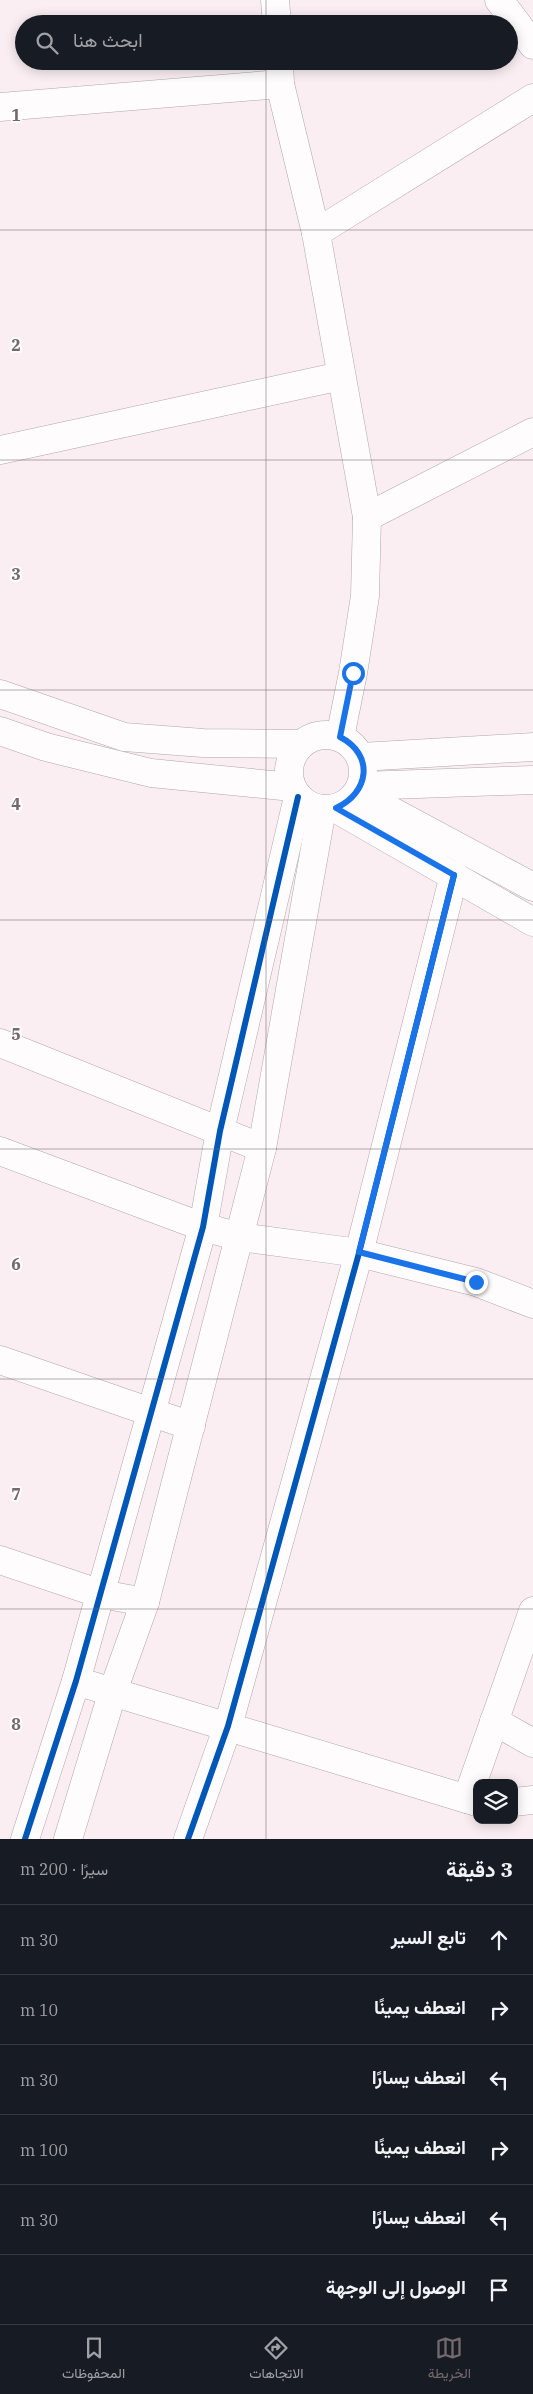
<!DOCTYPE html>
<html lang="ar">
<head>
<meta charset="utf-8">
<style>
	:root { --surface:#171b24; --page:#242831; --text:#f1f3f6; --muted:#9ea1a6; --line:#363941; --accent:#75696d }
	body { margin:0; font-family:"IBM Plex Serif",Vazirmatn,serif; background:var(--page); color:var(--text); direction:rtl }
	.controls { position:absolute; right:15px; bottom:15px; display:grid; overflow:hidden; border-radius:10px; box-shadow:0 2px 12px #0003 }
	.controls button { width:45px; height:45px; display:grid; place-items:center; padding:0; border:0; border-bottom:1px solid var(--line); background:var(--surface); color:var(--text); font:25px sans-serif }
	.stop { position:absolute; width:15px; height:15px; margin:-11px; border:4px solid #1a73e8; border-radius:50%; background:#fff }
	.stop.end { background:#1a73e8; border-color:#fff; box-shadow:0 1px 5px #0008 }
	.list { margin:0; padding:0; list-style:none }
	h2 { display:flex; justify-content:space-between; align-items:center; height:65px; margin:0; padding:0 20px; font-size:21px }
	h2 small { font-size:16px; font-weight:400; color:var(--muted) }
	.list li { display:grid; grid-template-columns:32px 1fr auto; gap:15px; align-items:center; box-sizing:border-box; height:70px; padding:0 20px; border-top:1px solid var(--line) }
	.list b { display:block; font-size:19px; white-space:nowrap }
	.list em { font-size:16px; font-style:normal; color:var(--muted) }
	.icon { flex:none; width:28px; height:28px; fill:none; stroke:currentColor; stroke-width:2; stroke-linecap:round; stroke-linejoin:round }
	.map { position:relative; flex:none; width:533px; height:1839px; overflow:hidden; direction:ltr }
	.search { position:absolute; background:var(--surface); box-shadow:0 2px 12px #0003; left:15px; right:15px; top:15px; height:55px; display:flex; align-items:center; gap:12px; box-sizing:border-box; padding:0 18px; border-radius:28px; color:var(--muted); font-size:19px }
	.sheet { height:485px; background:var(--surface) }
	nav { display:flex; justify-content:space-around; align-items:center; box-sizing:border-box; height:70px; border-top:1px solid var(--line); background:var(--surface); font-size:14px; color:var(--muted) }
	nav a { display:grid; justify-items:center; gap:2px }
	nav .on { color:var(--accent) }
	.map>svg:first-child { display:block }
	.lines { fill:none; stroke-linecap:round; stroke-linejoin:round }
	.minor-casing { stroke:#b1a6aa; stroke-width:29 }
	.tertiary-casing { stroke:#b1a6aa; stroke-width:29 }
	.minor { stroke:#fefcfd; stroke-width:28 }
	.tertiary { stroke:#fefcfd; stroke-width:28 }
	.cycleway-casing { stroke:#fdfdfd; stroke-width:9 }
	.cycleway { stroke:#0057b8; stroke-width:6 }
	.route { stroke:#1a73e8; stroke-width:6 }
	.grid { fill:none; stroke:#75696d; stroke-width:1; stroke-opacity:0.55 }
	.grid-label { font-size:16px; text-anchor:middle; font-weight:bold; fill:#75696d; stroke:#fdfdfd; stroke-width:4; stroke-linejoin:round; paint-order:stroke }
</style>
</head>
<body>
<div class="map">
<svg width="533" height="1839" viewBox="0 0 533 1839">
	<rect width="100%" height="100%" fill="#faeef2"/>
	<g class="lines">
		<g class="minor-casing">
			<g id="minor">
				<path d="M275 0 277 24"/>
				<path d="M499 0 533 45"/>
				<path d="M279 61 280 84 316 233 367 517 365 596 353 673 340 737"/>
				<path d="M0 107 280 84"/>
				<path d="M316 233 533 98"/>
				<path d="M0 450 341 376"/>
				<path d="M367 517 533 432"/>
				<path d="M358 793 533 887"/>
				<path d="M335 808 533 922"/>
				<path d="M0 1043 262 1148"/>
				<path d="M0 1151 203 1227 240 1237 359 1253 476 1282 533 1304"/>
				<path d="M0 1360 191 1426"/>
				<path d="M0 1560 101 1594 145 1602"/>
				<path d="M76 1681 477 1802"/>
				<path d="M494 1721 533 1743"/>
				<path d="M467 1799 533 1611"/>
				<path d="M514 1802 533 1800"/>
				<path d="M188 1839 228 1726 359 1253 454 875"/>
			</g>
		</g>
		<g class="tertiary-casing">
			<g id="tertiary">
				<path d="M0 694 124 737 203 743 301 744"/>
				<path d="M0 731 46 747 151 773 292 787"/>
				<circle cx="326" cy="772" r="37"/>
				<path d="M361 757 533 747"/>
				<path d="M361 786 533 780"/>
				<path d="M25 1839 76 1681 203 1227 220 1131 298 797"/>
				<path d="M68 1839 113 1691 145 1602 262 1148 322 809"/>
			</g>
		</g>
		<use href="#minor" class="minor"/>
		<use href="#tertiary" class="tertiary"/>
		<g class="cycleway-casing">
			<g id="cycleway">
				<path d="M25 1839 76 1681 203 1227 220 1131 298 797"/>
				<path d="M188 1839 228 1726 359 1253 454 875"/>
			</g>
		</g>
		<use href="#cycleway" class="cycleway"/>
	</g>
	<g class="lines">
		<path class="route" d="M353 673 340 737C375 755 369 793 336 808L454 875 359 1252 476 1282"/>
	</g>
	<path class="grid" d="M266 0V24M266 61V1839M0 230H533M0 460H533M0 690H533M0 920H533M0 1149H533M0 1379H533M0 1609H533"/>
	<g class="grid-label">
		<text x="16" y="121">1</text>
		<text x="16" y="351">2</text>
		<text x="16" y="580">3</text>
		<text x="16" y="810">4</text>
		<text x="16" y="1040">5</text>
		<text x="16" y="1270">6</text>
		<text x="16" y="1500">7</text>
		<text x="16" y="1730">8</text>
	</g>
</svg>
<div class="controls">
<button><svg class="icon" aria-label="layers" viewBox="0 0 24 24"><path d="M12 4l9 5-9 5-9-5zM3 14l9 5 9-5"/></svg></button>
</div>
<div class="stop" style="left:353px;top:673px"></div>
<div class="stop end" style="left:476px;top:1282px"></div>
<div class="search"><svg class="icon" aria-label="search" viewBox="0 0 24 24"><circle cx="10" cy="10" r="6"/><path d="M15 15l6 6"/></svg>ابحث هنا</div>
</div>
<section class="sheet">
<h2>3 دقيقة<small>سيرًا · 200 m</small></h2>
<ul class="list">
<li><svg class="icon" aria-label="ahead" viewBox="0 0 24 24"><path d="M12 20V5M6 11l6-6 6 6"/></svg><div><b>تابع السير</b></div><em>30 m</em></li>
<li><svg class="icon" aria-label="right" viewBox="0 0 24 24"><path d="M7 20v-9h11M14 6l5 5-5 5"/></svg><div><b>انعطف يمينًا</b></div><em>10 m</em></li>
<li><svg class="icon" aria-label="left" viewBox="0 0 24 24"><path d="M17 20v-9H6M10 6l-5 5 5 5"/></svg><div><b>انعطف يسارًا</b></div><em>30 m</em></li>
<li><svg class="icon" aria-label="right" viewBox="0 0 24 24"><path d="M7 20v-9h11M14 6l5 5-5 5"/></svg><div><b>انعطف يمينًا</b></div><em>100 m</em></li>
<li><svg class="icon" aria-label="left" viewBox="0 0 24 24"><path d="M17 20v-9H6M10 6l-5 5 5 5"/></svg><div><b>انعطف يسارًا</b></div><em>30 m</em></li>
<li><svg class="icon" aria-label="arrive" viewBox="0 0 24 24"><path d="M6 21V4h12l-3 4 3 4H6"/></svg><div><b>الوصول إلى الوجهة</b></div></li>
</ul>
</section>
<nav>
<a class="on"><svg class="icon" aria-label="map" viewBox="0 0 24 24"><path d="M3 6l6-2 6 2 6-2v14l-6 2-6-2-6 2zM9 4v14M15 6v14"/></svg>الخريطة</a>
<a><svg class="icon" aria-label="directions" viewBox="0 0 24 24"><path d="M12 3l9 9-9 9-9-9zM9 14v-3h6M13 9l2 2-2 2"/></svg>الاتجاهات</a>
<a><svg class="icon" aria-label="saved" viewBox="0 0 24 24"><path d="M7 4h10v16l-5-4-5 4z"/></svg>المحفوظات</a>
</nav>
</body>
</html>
